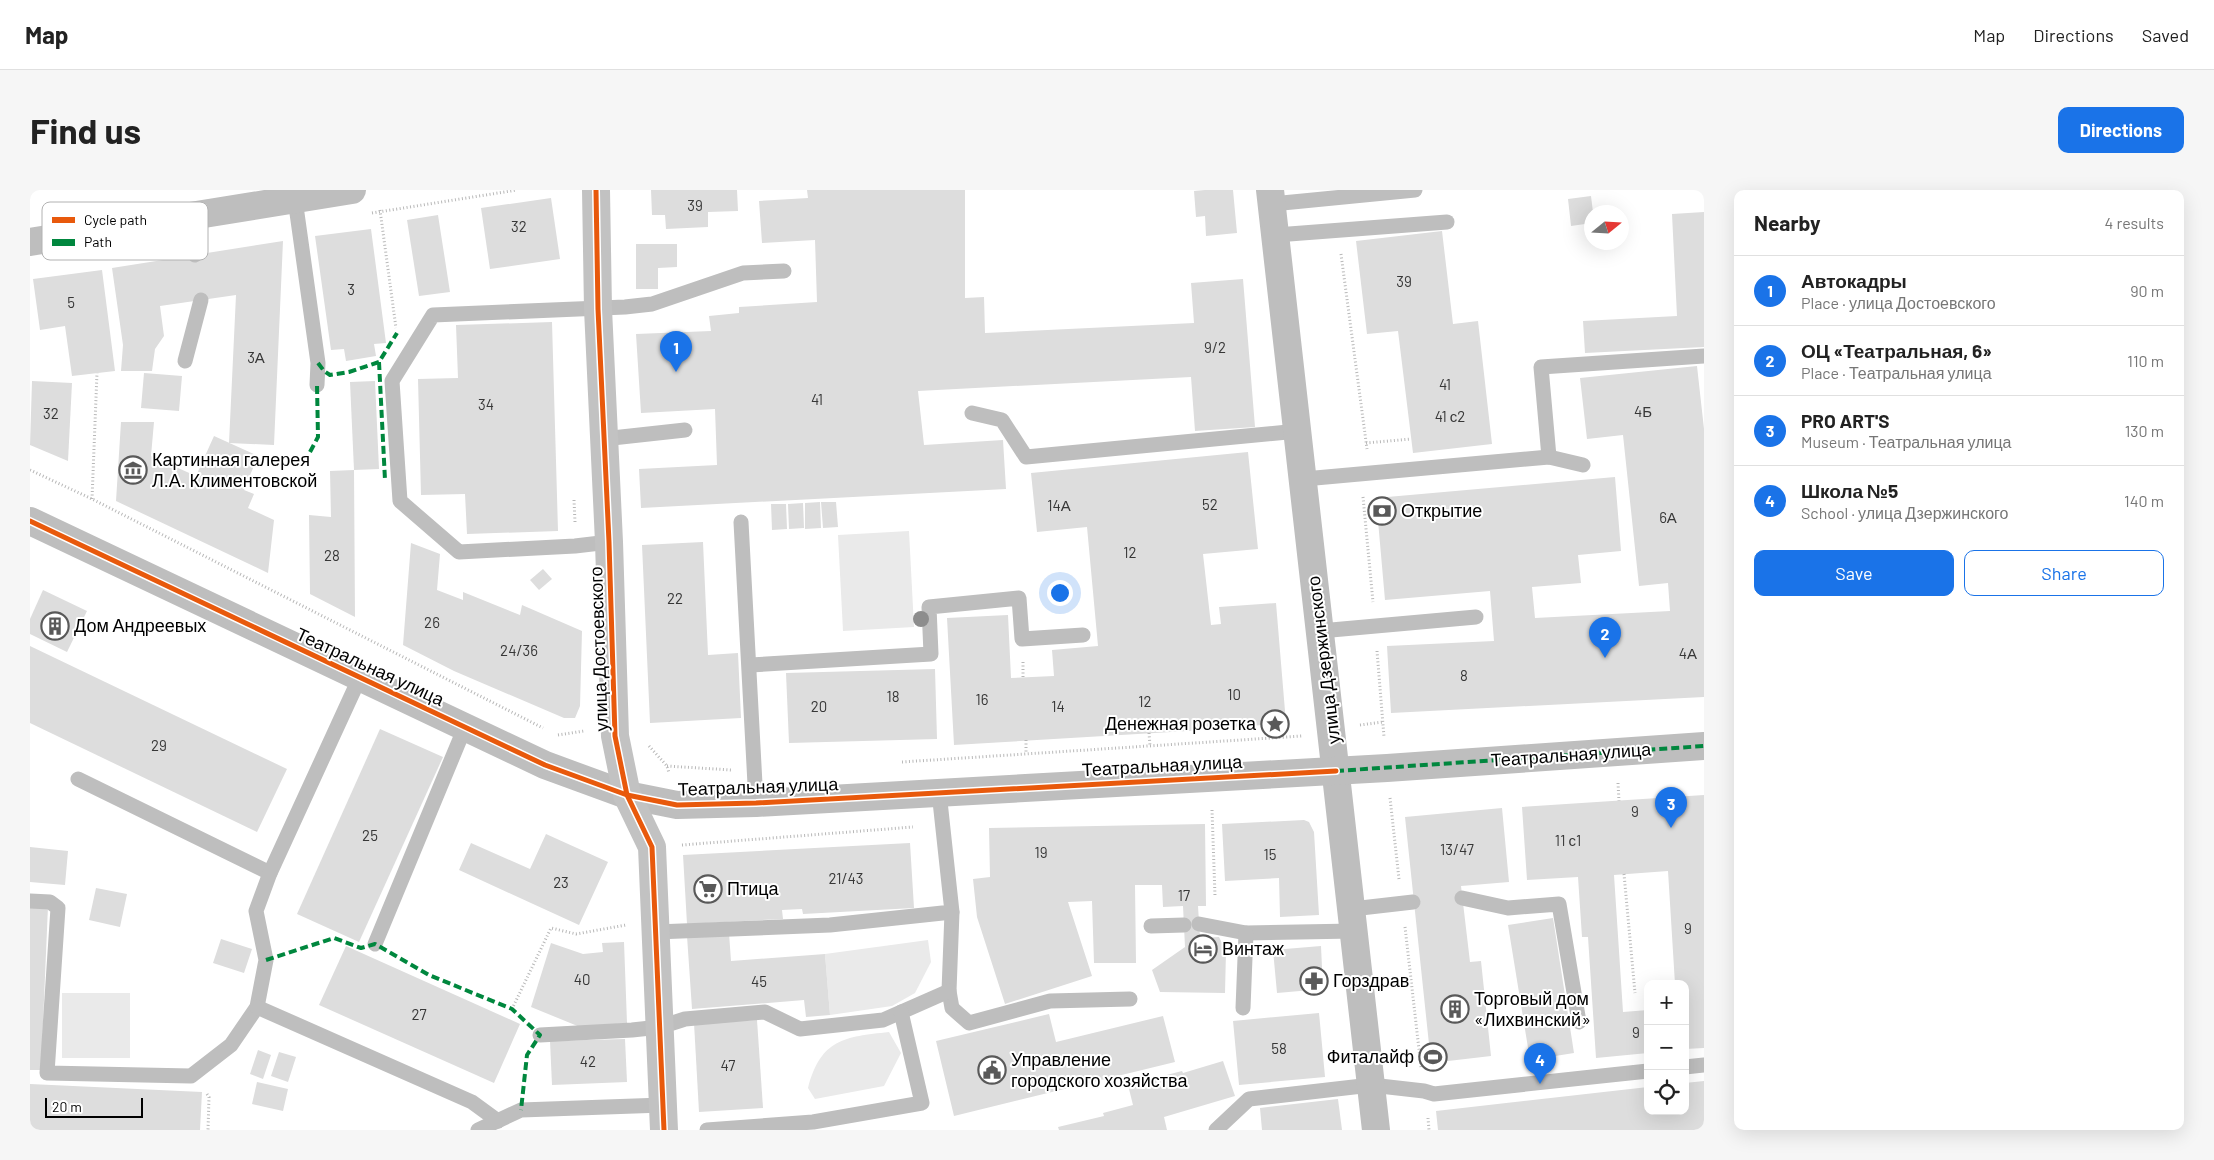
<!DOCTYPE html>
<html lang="en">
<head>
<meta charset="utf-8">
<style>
	:root { --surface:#fff; --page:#f6f6f6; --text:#222; --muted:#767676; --line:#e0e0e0; --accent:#1a73e8 }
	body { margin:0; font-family:Barlow,sans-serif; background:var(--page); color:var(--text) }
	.controls { position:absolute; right:15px; bottom:15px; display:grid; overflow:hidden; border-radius:10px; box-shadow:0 5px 20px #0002 }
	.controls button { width:45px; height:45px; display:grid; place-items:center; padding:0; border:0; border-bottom:1px solid var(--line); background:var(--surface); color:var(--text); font:25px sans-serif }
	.compass { position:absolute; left:1554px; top:15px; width:45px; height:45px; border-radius:50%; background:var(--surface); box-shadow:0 5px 20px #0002; rotate:72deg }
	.scale { position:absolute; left:15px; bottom:12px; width:98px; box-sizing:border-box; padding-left:5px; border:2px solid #000; border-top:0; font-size:14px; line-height:18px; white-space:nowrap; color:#000; -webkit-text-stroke:4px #fff; paint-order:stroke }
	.you { position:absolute; left:1029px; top:402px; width:18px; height:18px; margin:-12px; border:4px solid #fff; border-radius:50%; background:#1a73e8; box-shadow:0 0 0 8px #1a73e833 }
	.badge { display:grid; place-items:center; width:32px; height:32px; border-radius:50%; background:var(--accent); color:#fff; font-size:16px; font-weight:700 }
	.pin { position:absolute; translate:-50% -41px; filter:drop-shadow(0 1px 2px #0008) }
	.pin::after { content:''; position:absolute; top:26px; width:18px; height:15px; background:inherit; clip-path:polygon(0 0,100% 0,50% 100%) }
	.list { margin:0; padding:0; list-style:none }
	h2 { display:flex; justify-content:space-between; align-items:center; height:65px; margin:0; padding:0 20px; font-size:21px }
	h2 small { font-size:16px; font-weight:400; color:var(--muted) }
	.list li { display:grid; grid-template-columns:32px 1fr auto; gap:15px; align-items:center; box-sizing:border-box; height:70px; padding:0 20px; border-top:1px solid var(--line) }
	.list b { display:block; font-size:19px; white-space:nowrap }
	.list p { margin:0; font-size:16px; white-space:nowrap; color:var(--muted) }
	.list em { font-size:16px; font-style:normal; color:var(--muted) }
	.actions { display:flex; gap:10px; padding:15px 20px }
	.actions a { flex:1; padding:11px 0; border:1px solid var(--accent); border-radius:10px; text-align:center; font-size:18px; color:var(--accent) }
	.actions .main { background:var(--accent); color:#fff }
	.icon { flex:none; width:28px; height:28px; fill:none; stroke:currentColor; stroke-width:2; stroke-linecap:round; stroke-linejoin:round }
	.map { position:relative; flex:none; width:1674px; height:940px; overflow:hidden; border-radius:10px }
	header { display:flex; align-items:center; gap:30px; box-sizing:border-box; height:70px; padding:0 25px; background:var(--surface); border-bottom:1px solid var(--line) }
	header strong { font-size:24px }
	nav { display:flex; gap:28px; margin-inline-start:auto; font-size:18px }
	.intro { display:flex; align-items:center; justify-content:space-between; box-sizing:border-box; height:120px; padding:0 30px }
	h1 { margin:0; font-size:35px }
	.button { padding:12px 22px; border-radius:10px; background:var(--accent); color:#fff; font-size:18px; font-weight:700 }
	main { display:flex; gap:30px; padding:0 30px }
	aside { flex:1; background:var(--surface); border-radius:10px; box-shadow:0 5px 20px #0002 }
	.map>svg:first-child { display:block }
	.green { fill:#eaeaea }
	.building { fill:#ddd }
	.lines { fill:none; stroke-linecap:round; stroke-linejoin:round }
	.path { stroke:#b8b8b8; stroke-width:3; stroke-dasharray:1 2.5; stroke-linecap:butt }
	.lane { stroke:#bebebe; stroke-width:15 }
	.street { stroke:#bebebe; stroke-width:28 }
	.secondary { stroke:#c2c2c2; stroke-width:28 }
	.quiet { stroke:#00873e; stroke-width:4; stroke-dasharray:8 4; stroke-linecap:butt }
	.cycleway-casing { stroke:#fff; stroke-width:8 }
	.cycleway { stroke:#e8590c; stroke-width:5 }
	.tree { fill:#8d8d8d }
	.labels { text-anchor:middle; stroke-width:4; stroke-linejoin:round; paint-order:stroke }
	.number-label { font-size:15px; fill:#373737 }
	.poi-label { font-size:18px; fill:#000; stroke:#fff; text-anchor:start }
	.street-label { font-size:18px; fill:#000; stroke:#fff }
	.key { fill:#fff; stroke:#b2b2b2; stroke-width:1 }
	.key-label { font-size:14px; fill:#000 }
</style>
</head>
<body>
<header>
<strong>Map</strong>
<nav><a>Map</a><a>Directions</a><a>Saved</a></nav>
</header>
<div class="intro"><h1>Find us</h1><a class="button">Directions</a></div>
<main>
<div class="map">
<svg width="1674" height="940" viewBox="0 0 1674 940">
	<rect width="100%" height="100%" fill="#fff"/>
	<g class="green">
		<path d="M879 341 884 437 813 441 808 345Z"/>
		<path d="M898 750 901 772 885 803 862 816 800 825 795 764Z"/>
		<rect x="32" y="803" width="68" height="65"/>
		<path d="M859 842 871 863 854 896 785 909 778 898C791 849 814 847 859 842Z"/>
	</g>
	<g class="building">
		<path d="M621 0H707L708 21 678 22V37L636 39 635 25H622Z"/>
		<path d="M777 0H935V108L954 107 955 143 1164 133 1161 93 1213 89 1225 237 1165 241 1161 187 888 201 894 255 973 250 976 299 611 318 609 279 687 275 685 219 611 223 606 144 681 141 679 126 709 123V117L787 112 785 50 732 53 729 11 778 8Z"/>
		<path d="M1175 0H1203L1207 43 1176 46 1175 26 1166 27 1164 1Z"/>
		<path d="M1561 6 1563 22H1562V33L1541 36 1538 9Z"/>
		<path d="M521 8 530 69 460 79 451 18Z"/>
		<path d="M1674 22V157L1555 163 1553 131 1647 126 1642 24Z"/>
		<path d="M408 25 420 102 389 106 377 30Z"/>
		<path d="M341 39 356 153 344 154 346 166 316 171 314 159 301 160 285 46Z"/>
		<path d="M1412 41 1423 134 1448 131 1462 254 1383 263 1368 141 1337 144 1326 51Z"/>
		<path d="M253 51 244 255 199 253 206 105 130 116 134 146 125 159 122 181H91L93 155 82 78Z"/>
		<path d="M606 54H647V77L628 78V99H606Z"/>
		<path d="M72 80 85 181 42 186 35 136 10 140 3 89Z"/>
		<path d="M522 132 528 341 437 344 435 304 391 305 388 189 428 188 426 135Z"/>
		<path d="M1667 176 1674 239V507L1361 523 1357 456 1464 451 1460 401 1355 410 1346 308 1585 287 1591 361 1548 365 1551 393 1502 397 1505 428 1640 421 1638 393 1609 396 1593 245 1557 249 1550 188Z"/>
		<path d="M114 183 152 186 149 221 111 218Z"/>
		<path d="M2 191 42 193 38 271 0 255Z"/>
		<path d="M345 191 349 279 324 280 320 192Z"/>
		<path d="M91 232H124L121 266 166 286 184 246 228 266 214 300 224 304 218 318 244 330 238 383 86 311Z"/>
		<path d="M1218 262 1228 359 1173 364 1181 435 1191 434 1189 417 1246 413 1256 533 1158 541 924 555 917 428 978 425 981 488 1024 486 1022 460 1068 456 1057 337 1007 342 1001 283Z"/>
		<path d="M324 280 325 427 280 404 279 325 301 327 300 281Z"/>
		<path d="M790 312 791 338 775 339V313Z"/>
		<path d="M791 312H806L808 337 793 338Z"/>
		<path d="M773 313 774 338 759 339 758 314Z"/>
		<path d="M741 314H756L757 339 742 340Z"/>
		<path d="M673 352 678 465 708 463 711 528 620 533 612 355Z"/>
		<path d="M381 353 410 364 407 400 433 410V402L490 425 492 415 552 441 550 516 545 528H534L424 481 373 455Z"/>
		<path d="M513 379 522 389 509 400 500 390Z"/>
		<path d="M13 400 57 421 37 462 0 444V429Z"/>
		<path d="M0 456 257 579 227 642 0 533Z"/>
		<path d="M905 479 907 549 759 553 756 483Z"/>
		<path d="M350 539 413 567 329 752 267 724Z"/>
		<path d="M1674 605V858L1655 859V794H1645L1638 681 1584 685 1593 822 1618 820V863L1566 868 1558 747H1552L1548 687 1497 690 1492 617Z"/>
		<path d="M1472 618 1479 692 1431 696 1440 772 1451 771 1461 866 1401 873 1375 627Z"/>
		<path d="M1274 630 1279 632 1284 642 1289 725 1250 727 1249 688 1195 691 1192 634Z"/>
		<path d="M1175 634 1176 716H1168L1170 748 1189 747 1196 761 1195 803 1130 802 1122 780 1155 757 1153 716 1133 717 1132 695H1105L1106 773H1064L1062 711 1038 712 1062 786 975 814 947 727 943 689 960 687 959 638Z"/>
		<path d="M516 644 578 672 549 735 429 680 441 653 500 679Z"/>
		<path d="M880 653 884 718 773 724 772 719 752 720 753 729 657 734 653 665Z"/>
		<path d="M0 657 38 661 35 695 0 692Z"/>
		<path d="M66 698 97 704 90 737 59 730Z"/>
		<path d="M0 715 18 716 11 880H0Z"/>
		<path d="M1523 728 1544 863 1500 870 1478 735Z"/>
		<path d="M699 743 701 771 795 764 800 825 776 827 774 810 662 819 657 746Z"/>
		<path d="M191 749 222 759 214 783 183 773Z"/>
		<path d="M594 752 597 833 550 837 501 817 521 753 553 764 573 762 572 753Z"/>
		<path d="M316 756 490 834 464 893 289 815Z"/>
		<path d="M1291 756 1293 799 1247 803 1243 760Z"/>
		<path d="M1289 823 1295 887 1209 895 1203 831Z"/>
		<path d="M1019 824 1026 852 1133 826 1145 872 924 926 906 851Z"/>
		<path d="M727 830 733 918 669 922 664 833Z"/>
		<path d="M595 849 597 892 522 895 520 851Z"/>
		<path d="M228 860 241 865 233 889 220 884Z"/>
		<path d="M249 862 266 867 258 892 241 886Z"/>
		<path d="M1193 871 1205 906 1134 927 1137 940H1029L1028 937 1074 926 1073 923 1103 915 1098 895 1152 881 1153 883Z"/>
		<path d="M1674 891V940H1408L1406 921 1618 897V921H1655V893Z"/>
		<path d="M227 892 258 899 253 921 222 914Z"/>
		<path d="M0 894 172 902 170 940H0Z"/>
		<path d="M1308 909 1312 940H1232L1230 918Z"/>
	</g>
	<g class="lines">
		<g class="path">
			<path d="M350 20 366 138"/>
			<path d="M342 23 487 0"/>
			<path d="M1311 64 1337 259"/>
			<path d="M1336 253 1381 249"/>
			<path d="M0 280 62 309 513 538"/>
			<path d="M1333 307 1343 412"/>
			<path d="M62 309 67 183"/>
			<path d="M544 310 545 332"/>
			<path d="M1347 461 1354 547"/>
			<path d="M993 472V487"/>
			<path d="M1330 535 1353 532"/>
			<path d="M1119 543 1120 556"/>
			<path d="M528 545 554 541"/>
			<path d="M996 550V564"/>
			<path d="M619 556 637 576 639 583"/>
			<path d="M872 572 1272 546"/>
			<path d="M637 576 701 580"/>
			<path d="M1588 593 1589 611"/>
			<path d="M1360 608 1369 689"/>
			<path d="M1182 620 1185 706"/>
			<path d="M652 655 883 637"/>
			<path d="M1594 684 1605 803"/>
			<path d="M1375 737 1391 877"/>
			<path d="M482 819 521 738 546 744 596 735"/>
			<path d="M177 904 179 907 178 940"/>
			<path d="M1398 928 1399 940"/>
		</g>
		<g class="lane">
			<path d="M265 9 288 173 287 195"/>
			<path d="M1242 14 1385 0"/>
			<path d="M158 26 165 65"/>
			<path d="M1246 45 1417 32"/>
			<path d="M155 171 171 110"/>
			<path d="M942 223 972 230 996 267 1268 241"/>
			<path d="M573 249 655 240"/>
			<path d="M1519 267 1511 177 1674 166"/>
			<path d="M1274 289 1519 267 1553 275"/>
			<path d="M711 332 726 613"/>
			<path d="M579 352 545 356 429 362 370 311 362 191 403 125 595 117 622 114 713 83 754 81"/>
			<path d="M1290 441 1446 427"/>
			<path d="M720 475 901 464 899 417 989 408 992 449 1053 445"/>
			<path d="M48 589 240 683"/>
			<path d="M1432 708 1478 718 1529 714 1549 832"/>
			<path d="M0 711 20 712 28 718 17 883 161 886 201 855 227 817 236 770 226 721 240 683 330 487"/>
			<path d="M1322 719 1383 712"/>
			<path d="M922 722 919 801 922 818 939 833 1020 811 1100 809"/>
			<path d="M1169 734 1216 743 1324 741"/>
			<path d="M1121 736 1154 735"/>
			<path d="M626 742 800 735 922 722 909 602"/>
			<path d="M345 754 435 537"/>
			<path d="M227 817 442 912 468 931"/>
			<path d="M1213 818 1216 743"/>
			<path d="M510 845 602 840 630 837 655 829 735 822 770 839 853 830 919 801"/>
			<path d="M1655 877 1674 875"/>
			<path d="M448 940 491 920 633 915"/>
			<path d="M677 940 783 932 892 913 871 822"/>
			<path d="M1186 940 1219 909 1341 895 1394 901 1404 904 1618 881"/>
		</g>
		<g class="street">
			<path d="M1240 0 1346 940"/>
			<path d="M0 52 322 0"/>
			<path d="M0 331 515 575 597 605 647 615 726 613 1357 578 1674 556"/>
		</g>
		<path class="secondary" d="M566 0 568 119 579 352 585 546 597 605 622 657 634 940"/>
		<g class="quiet">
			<path d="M349 172 355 290"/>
			<path d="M288 173 294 181 300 185 319 182 349 172 367 143"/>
			<path d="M280 262 288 247 287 195"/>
			<path d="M1306 581 1674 556"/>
			<path d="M236 770 304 748 331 758 345 754 399 785 482 819 510 845 497 865 491 920"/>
		</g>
		<g class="cycleway-casing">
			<g id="cycleway">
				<path d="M566 0 568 119 579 352 585 546 597 605 622 657 634 940"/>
				<path d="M0 331 515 575 597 605 647 615 726 613 1306 581"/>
			</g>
		</g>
		<use href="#cycleway" class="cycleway"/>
	</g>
	<circle class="tree" cx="891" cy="429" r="8"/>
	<defs>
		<g id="museum-ring" transform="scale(1.4375)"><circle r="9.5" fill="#fff" stroke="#595959" stroke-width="1.5"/><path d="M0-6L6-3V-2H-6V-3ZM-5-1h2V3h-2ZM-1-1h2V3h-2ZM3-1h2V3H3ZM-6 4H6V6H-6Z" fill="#595959"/></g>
		<g id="bank-ring" transform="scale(1.4375)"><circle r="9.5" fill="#fff" stroke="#595959" stroke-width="1.5"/><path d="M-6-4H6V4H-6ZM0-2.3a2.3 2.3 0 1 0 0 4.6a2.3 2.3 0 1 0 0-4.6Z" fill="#595959"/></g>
		<g id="building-ring" transform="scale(1.4375)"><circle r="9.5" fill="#fff" stroke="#595959" stroke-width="1.5"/><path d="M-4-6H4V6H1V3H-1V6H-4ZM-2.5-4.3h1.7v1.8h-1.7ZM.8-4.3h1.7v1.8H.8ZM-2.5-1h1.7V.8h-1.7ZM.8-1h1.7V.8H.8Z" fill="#595959"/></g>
		<g id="sight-ring" transform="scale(1.4375)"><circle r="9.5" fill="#fff" stroke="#595959" stroke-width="1.5"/><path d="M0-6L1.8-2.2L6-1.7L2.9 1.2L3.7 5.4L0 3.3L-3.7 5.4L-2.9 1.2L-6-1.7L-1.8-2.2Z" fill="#595959"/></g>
		<g id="supermarket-ring" transform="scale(1.4375)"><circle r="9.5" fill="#fff" stroke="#595959" stroke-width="1.5"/><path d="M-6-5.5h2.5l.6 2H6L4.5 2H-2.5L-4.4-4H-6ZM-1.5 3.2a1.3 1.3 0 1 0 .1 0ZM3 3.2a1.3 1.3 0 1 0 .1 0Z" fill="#595959"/></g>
		<g id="hotel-ring" transform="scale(1.4375)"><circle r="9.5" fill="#fff" stroke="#595959" stroke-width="1.5"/><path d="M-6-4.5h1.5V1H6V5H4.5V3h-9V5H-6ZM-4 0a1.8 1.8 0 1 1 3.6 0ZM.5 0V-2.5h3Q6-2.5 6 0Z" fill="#595959"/></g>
		<g id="pharmacy-ring" transform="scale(1.4375)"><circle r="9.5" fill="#fff" stroke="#595959" stroke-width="1.5"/><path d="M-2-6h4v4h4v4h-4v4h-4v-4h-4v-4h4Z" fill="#595959"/></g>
		<g id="stadium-ring" transform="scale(1.4375)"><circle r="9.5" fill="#fff" stroke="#595959" stroke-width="1.5"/><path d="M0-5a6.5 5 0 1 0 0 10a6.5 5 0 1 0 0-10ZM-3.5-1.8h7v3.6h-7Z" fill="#595959"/></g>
		<g id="civic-ring" transform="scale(1.4375)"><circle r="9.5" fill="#fff" stroke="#595959" stroke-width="1.5"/><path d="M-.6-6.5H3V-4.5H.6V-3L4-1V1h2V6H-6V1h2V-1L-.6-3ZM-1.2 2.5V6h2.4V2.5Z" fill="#595959"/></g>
	</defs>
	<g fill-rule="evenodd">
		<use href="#museum-ring" x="103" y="280"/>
		<use href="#bank-ring" x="1352" y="321"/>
		<use href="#building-ring" x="25" y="436"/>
		<use href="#sight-ring" x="1245" y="534"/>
		<use href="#supermarket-ring" x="678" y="699"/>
		<use href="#hotel-ring" x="1173" y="759"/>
		<use href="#pharmacy-ring" x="1284" y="791"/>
		<use href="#building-ring" x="1425" y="819"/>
		<use href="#stadium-ring" x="1403" y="867"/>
		<use href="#civic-ring" x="962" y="880"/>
	</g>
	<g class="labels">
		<g class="number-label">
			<text x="665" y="21">39</text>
			<text x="489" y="42">32</text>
			<text x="1374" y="97">39</text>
			<text x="321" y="105">3</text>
			<text x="41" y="118">5</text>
			<text x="1185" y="163">9/2</text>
			<text x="226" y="173">3А</text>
			<text x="1415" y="200">41</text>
			<text x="787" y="215">41</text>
			<text x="456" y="220">34</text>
			<text x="1613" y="227">4Б</text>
			<text x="21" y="229">32</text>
			<text x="1420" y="232">41 с2</text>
			<text x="1180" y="320">52</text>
			<text x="1029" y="321">14А</text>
			<text x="1638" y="333">6А</text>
			<text x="1100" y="368">12</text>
			<text x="302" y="371">28</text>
			<text x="645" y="414">22</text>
			<text x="402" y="438">26</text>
			<text x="489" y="466">24/36</text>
			<text x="1658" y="469">4А</text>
			<text x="1434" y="491">8</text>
			<text x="1204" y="510">10</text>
			<text x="863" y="512">18</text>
			<text x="952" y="515">16</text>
			<text x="1115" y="517">12</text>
			<text x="789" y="522">20</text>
			<text x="1028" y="522">14</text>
			<text x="129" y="561">29</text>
			<text x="1605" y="627">9</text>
			<text x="340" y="651">25</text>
			<text x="1538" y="656">11 с1</text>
			<text x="1427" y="665">13/47</text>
			<text x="1011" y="668">19</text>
			<text x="1240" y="670">15</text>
			<text x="816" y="694">21/43</text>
			<text x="531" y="698">23</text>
			<text x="1154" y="711">17</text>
			<text x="1658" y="744">9</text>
			<text x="552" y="795">40</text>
			<text x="729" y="797">45</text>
			<text x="389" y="830">27</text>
			<text x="1606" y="848">9</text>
			<text x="1249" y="864">58</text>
			<text x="558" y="877">42</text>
			<text x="698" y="881">47</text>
		</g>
		<g class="poi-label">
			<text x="122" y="276">Картинная галерея<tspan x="122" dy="21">Л.А. Климентовской</tspan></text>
			<text x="1371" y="327">Открытие</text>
			<text x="44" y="442">Дом Андреевых</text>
			<text x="1226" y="540" text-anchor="end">Денежная розетка</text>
			<text x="697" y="705">Птица</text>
			<text x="1192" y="765">Винтаж</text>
			<text x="1303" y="797">Горздрав</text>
			<text x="1444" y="815">Торговый дом<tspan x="1444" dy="21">«Лихвинский»</tspan></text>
			<text x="1384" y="873" text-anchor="end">Фиталайф</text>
			<text x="981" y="876">Управление<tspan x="981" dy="21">городского хозяйства</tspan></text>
		</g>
		<g class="street-label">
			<text transform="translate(569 459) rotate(-92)" y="6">улица Достоевского</text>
			<text transform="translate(1294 470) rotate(-97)" y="6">улица Дзержинского</text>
			<text transform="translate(340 477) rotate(25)" y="6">Театральная улица</text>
			<text transform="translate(1541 565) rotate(-4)" y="6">Театральная улица</text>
			<text transform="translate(1132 576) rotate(-3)" y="6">Театральная улица</text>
			<text transform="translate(728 597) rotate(-2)" y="6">Театральная улица</text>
		</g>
	</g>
	<rect x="12" y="12" width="166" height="58" rx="8" class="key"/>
	<rect x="22" y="27" width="23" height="6" fill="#e8590c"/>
	<rect x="22" y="49" width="23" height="7" fill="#00873e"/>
	<g class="key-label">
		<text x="54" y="35">Cycle path</text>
		<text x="54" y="57">Path</text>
	</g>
</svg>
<div class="controls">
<button>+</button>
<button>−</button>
<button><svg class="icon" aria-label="locate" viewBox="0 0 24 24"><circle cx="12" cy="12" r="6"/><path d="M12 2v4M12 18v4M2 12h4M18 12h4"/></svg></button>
</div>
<svg class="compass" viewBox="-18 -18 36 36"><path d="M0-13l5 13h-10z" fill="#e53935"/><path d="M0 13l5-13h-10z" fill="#767676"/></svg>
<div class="scale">20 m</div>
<div class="you"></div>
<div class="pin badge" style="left:646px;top:182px">1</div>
<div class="pin badge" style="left:1575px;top:468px">2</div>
<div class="pin badge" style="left:1641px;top:638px">3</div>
<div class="pin badge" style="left:1510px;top:894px">4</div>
</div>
<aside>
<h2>Nearby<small>4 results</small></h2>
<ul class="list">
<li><span class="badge">1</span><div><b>Автокадры</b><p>Place · улица Достоевского</p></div><em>90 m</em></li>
<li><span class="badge">2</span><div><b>ОЦ «Театральная, 6»</b><p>Place · Театральная улица</p></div><em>110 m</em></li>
<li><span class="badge">3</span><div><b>PRO ART'S</b><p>Museum · Театральная улица</p></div><em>130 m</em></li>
<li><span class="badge">4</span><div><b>Школа №5</b><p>School · улица Дзержинского</p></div><em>140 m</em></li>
</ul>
<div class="actions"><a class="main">Save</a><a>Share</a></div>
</aside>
</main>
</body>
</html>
